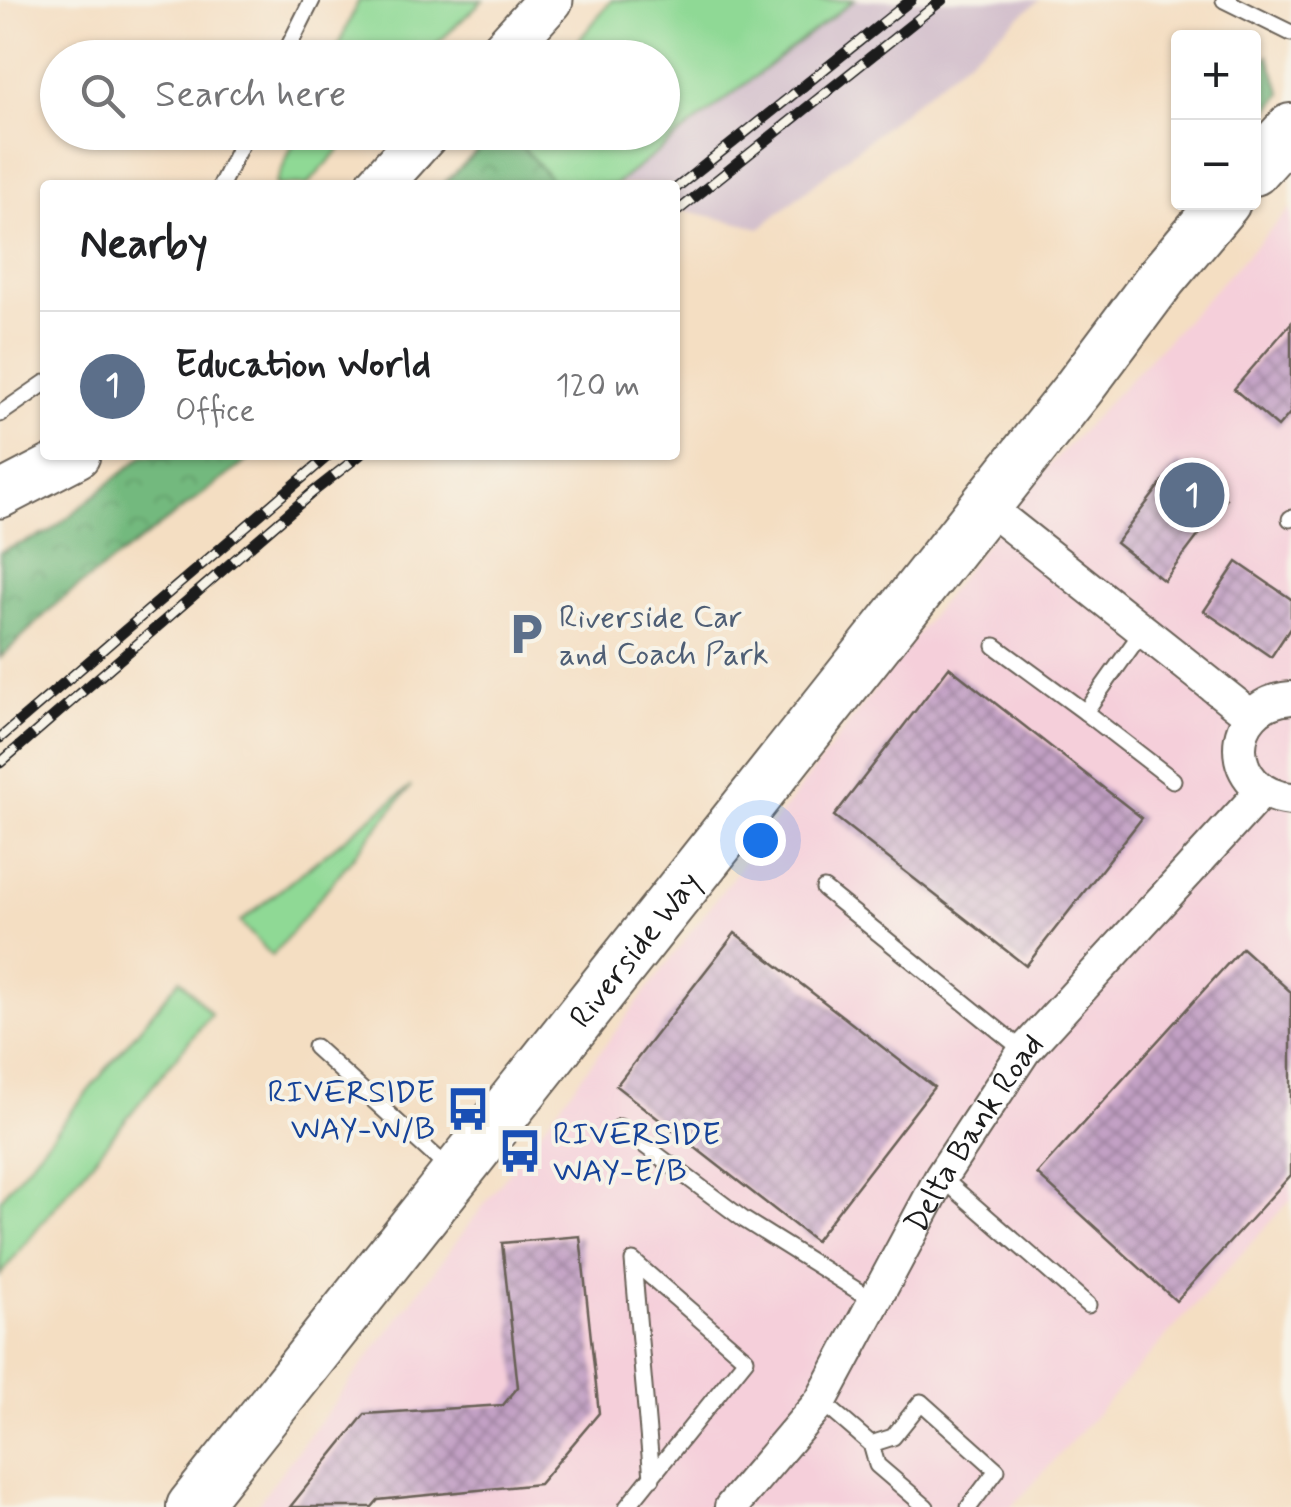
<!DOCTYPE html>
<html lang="en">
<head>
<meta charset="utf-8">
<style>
	:root { --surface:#fff; --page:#f6f6f6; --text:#202124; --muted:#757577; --line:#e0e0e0; --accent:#b5179e }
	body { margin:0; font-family:Mynerve,sans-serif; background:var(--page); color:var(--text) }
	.controls { position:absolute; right:30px; top:30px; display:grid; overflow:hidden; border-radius:10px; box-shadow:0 2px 8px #0004 }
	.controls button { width:90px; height:90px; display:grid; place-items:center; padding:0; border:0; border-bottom:2px solid var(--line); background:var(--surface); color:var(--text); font:50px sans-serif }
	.you { position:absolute; left:760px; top:840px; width:35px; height:35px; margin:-25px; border:8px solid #fff; border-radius:50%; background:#1a73e8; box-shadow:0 0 0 15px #1a73e833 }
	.badge { display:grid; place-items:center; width:65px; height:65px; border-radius:50%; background:var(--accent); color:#fff; font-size:32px; font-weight:700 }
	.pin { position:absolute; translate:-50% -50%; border:5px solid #fff; box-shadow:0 2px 10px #0006 }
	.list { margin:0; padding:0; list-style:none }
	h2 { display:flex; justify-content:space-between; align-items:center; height:130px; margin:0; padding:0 40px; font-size:42px }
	h2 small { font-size:32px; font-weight:400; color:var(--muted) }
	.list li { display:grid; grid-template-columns:65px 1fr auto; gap:30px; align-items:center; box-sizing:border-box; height:150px; padding:0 40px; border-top:2px solid var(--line) }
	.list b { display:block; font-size:38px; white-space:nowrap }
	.list p { margin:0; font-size:32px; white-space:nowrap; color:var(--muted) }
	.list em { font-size:32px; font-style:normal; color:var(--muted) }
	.icon { flex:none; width:55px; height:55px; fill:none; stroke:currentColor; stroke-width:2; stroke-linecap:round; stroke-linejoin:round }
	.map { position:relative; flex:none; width:1291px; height:1507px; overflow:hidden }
	.search { position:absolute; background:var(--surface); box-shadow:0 2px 8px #0004; left:40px; top:40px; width:640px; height:110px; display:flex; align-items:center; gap:25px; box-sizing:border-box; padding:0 35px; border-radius:55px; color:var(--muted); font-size:38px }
	.panel { position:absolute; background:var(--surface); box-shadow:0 2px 8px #0004; left:40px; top:180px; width:640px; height:280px; border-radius:10px }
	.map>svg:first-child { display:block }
	.built { fill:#f5cfda }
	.railway { fill:#d1bdcb }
	.green { fill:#8fd995; stroke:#567a58; stroke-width:2.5 }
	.forest { fill:url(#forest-crowns); stroke:#486a4d; stroke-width:2.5 }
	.building { fill:url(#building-cross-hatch) }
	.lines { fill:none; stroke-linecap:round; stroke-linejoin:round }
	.lane-casing { stroke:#686056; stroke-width:19 }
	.street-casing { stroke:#686056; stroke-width:36 }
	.secondary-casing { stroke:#686056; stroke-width:49 }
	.primary-casing { stroke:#686056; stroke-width:54 }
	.lane { stroke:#fff; stroke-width:15 }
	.street { stroke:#fff; stroke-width:32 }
	.secondary { stroke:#fff; stroke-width:45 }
	.primary { stroke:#fff; stroke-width:50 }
	.rail-casing { stroke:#1c1c1c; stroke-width:11 }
	.rail { stroke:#f7f3e8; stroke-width:8; stroke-dasharray:22; stroke-linecap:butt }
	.labels { text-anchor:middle; stroke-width:8; stroke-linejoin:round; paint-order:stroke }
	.service-label { font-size:32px; fill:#4e5e75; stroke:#f7f3e8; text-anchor:start }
	.street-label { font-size:32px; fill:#1c1c1c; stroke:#f7f3e8 }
	.transit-label { font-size:32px; fill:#164399; stroke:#f7f3e8; text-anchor:end }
</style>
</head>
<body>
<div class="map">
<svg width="1291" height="1507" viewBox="0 0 1291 1507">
	<defs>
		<pattern id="forest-crowns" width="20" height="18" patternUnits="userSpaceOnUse" patternTransform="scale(2.5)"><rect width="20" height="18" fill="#73b97e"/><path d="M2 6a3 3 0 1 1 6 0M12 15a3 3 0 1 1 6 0" fill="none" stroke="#639e6c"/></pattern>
		<pattern id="building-cross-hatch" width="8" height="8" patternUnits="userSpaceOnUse" patternTransform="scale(2.5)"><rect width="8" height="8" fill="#c3a1c5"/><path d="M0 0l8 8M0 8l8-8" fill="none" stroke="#9e829f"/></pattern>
	</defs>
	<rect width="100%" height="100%" fill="#f7f3e8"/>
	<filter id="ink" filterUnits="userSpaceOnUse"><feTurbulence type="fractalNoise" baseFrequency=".01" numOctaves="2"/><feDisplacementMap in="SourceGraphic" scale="20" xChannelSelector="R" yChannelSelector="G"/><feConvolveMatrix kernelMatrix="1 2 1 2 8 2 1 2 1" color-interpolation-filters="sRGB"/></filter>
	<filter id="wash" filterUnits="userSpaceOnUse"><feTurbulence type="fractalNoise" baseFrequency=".0048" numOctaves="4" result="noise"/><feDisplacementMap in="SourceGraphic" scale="40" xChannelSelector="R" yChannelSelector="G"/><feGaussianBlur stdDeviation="2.25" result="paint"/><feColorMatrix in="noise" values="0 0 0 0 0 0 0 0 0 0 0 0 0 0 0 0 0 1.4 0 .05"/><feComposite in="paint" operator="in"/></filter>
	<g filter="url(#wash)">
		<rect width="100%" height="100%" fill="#f4dec2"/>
		<path class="built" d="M1291 208V1199L1012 1507H255L1026 490Z"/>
		<path class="railway" d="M732 0H1040L760 228 675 208V185H574L662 132Z"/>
		<g class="green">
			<path d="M359 0H483L423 57H333Z"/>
			<path d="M612 0H854L615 185H556L510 133 662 132V58L565 57Z"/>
			<path d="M298 133H355L307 185H275Z"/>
			<path d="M411 786 272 956 240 922Z"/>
			<path d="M180 979 211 1014 0 1275V1199Z"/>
		</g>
		<g class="forest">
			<path d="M1268 55 1282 94 1254 129V73Z"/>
			<path d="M496 133H510L556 185H442Z"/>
			<path d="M144 455H255L58 602 0 658V552L50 532Z"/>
		</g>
		<g id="blocks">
			<g class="building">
				<path d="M1291 323V412L1278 427 1234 389Z"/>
				<path d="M1178 462 1226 499 1164 581 1116 543Z"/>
				<path d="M1237 562 1291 599V627L1271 657 1204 611Z"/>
				<path d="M949 667 1142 818 1026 966 834 816Z"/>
				<path d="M735 933 934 1087 815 1241 616 1086Z"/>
				<path d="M1242 948 1291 992V1175L1176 1301 1037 1174Z"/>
				<path d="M580 1236 599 1413 539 1484 378 1500 372 1507H290L365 1414 503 1405 518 1387 502 1243Z"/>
			</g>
		</g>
	</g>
	<g filter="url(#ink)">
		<use href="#blocks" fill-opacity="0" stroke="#686056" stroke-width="2.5"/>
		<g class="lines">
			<g class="lane-casing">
				<g id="lane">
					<path d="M1224 0 1291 33"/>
					<path d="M283 58 312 0"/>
					<path d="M221 185 247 132"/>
					<path d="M0 414 45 383"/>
					<path d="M1290 519 1291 518"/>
					<path d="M1144 629 1085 712 1173 780"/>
					<path d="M995 646 1085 712"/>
					<path d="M824 889 1024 1051"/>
					<path d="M315 1047 449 1169"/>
					<path d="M620 1127 743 1219 874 1301"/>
					<path d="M941 1177 1088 1305"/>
					<path d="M821 1401 871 1444 877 1465 926 1507"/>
					<path d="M871 1444 893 1437 921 1402 997 1470 969 1507"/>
					<path d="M627 1507 746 1359 633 1261 652 1478"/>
				</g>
			</g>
			<g class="street-casing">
				<g id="street">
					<path d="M986 506 1251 716"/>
					<path d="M1291 698C1223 703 1223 793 1291 799"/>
					<path id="s1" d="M731 1507 821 1401 941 1177 1024 1051 1262 791"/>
				</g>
			</g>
			<g class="secondary-casing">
				<g id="secondary">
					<path d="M497 58 550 0"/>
					<path d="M379 185 427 132"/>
					<path d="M0 495 77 455"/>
				</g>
			</g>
			<g class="primary-casing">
				<g id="primary">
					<path d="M1254 170 1291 129"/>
					<path id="s2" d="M192 1507 1078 389 1161 278 1225 202"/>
				</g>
			</g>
			<use href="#lane" class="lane"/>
			<use href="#street" class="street"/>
			<use href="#secondary" class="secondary"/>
			<use href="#primary" class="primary"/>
			<g class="rail-casing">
				<g id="rail">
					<path d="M675 189 911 0"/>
					<path d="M675 213 942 0"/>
					<path d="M0 738 329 455"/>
					<path d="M0 763 313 492 360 455"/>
				</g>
			</g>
			<use href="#rail" class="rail"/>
		</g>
	</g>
	<defs>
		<g id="parking-bare" transform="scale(3.45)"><path d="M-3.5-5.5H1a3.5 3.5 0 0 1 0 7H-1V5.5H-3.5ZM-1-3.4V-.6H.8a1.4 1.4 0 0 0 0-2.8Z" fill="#5c6f8a" stroke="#f7f3e8" stroke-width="2.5" paint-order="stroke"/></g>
		<g id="bus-bare" transform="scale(3.45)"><path d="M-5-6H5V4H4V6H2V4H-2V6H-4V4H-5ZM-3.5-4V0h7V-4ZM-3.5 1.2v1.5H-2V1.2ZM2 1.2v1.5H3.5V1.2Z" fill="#1a4fb4" stroke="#f7f3e8" stroke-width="2.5" paint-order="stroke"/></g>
	</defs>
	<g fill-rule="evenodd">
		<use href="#parking-bare" x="526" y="634"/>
		<use href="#bus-bare" x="468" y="1109"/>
		<use href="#bus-bare" x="520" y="1151"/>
	</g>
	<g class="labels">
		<g class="service-label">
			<text x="559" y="627">Riverside Car<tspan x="559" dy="37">and Coach Park</tspan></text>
		</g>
		<g class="street-label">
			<text dy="11" stroke="none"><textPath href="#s2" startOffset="712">Riverside Way</textPath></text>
			<text dy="11" stroke="none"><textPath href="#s1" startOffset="448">Delta Bank Road</textPath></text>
		</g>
		<g class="transit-label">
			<text x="435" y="1102">RIVERSIDE<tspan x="435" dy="37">WAY-W/B</tspan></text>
			<text x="553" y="1144" text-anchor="start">RIVERSIDE<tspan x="553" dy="37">WAY-E/B</tspan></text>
		</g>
	</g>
</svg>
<div class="controls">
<button>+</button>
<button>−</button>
</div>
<div class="you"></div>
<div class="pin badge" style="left:1192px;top:495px;background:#5c6f8a">1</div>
<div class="search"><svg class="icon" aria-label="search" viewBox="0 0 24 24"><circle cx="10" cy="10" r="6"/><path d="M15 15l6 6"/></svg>Search here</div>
<section class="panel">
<h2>Nearby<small></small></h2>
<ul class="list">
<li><span class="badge" style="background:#5c6f8a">1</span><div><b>Education World</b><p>Office</p></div><em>120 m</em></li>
</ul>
</section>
</div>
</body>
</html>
